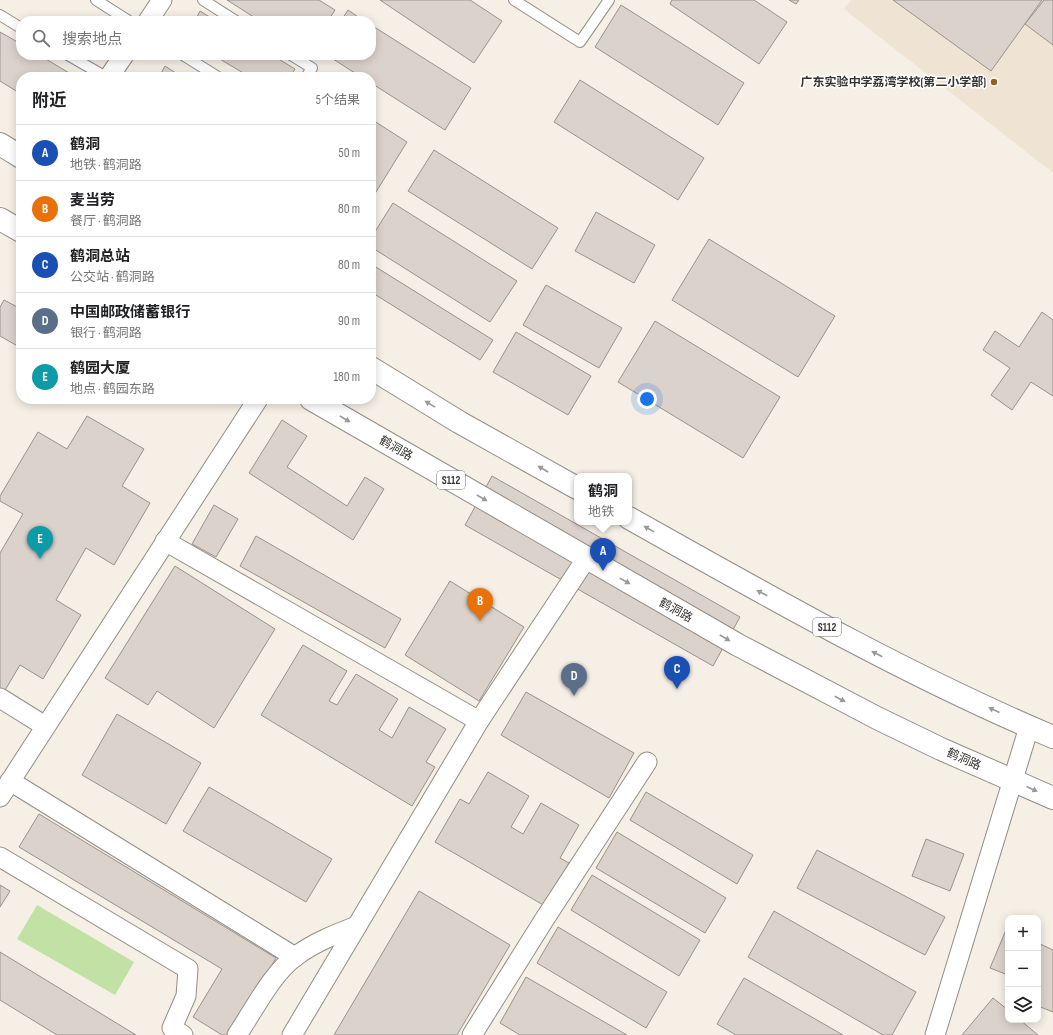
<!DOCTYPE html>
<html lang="zh">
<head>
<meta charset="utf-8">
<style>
	:root { --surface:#fff; --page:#f6f6f6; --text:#202124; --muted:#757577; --line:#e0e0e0; --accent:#d93025 }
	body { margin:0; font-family:"Sofia Sans Condensed","Noto Sans SC",sans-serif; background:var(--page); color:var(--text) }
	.controls { position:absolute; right:12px; bottom:12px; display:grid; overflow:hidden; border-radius:8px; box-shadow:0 2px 10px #0003 }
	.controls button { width:36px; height:36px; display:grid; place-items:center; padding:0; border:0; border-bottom:1px solid var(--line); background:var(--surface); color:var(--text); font:20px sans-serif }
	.you { position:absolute; left:647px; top:399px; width:14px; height:14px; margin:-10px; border:3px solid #fff; border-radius:50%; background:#1a73e8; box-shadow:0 0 0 6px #1a73e833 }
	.badge { display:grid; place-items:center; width:26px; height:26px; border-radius:50%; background:var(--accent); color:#fff; font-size:13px; font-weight:700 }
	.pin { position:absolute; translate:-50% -33px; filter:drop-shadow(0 1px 2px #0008) }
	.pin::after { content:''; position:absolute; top:21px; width:14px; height:12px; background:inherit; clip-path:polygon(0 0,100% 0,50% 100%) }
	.popup { position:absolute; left:574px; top:473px; width:58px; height:52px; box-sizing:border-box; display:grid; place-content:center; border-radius:8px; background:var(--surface); filter:drop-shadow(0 1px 3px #0005); font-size:13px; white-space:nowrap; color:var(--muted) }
	.popup b { font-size:15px; color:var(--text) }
	.popup::after { content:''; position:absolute; left:50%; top:100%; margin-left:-8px; border:8px solid transparent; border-top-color:var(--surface) }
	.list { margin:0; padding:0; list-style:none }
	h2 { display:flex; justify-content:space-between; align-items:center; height:52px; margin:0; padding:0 16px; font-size:17px }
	h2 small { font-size:13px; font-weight:400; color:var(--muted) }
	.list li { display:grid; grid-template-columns:26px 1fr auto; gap:12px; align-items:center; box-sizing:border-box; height:56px; padding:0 16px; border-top:1px solid var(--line) }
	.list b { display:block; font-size:15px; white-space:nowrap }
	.list p { margin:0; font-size:13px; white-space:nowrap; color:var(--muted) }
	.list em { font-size:13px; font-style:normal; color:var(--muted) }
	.icon { flex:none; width:22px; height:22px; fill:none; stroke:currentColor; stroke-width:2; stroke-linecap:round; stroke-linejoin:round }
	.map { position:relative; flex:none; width:1053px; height:1035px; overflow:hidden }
	.search { position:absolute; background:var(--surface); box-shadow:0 2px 10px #0003; left:16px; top:16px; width:360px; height:44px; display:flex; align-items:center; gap:10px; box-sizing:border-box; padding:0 14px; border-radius:16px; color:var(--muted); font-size:15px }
	.panel { position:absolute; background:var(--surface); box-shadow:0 2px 10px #0003; left:16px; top:72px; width:360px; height:332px; border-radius:16px }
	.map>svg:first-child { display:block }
	.built { fill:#efe3d4 }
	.green { fill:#c1e2a4 }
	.building { fill:#dcd2cc; stroke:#9a918b }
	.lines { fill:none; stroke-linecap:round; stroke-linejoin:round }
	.lane-casing { stroke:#938d85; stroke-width:12 }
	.street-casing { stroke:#938d85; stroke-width:21 }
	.primary-casing { stroke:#938d85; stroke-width:24 }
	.lane { stroke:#fff; stroke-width:10 }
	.street { stroke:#fff; stroke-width:19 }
	.primary { stroke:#fff; stroke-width:22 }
	.oneway { fill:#9a9998 }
	.poi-dot { fill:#9b5f21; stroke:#fff; stroke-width:1.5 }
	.labels { text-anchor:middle; stroke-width:3; stroke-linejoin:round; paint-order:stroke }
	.shield { fill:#fff; stroke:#72706e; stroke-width:1 }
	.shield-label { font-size:11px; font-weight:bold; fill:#363330 }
	.poi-label { font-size:12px; font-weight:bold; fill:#363330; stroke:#fff; text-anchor:end }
	.street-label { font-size:12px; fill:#363330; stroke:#fff }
</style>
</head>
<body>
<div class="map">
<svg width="1053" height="1035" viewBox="0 0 1053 1035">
	<rect width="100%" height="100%" fill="#f6efe6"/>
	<path class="built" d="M851 0H1053V173L844 9Z"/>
	<path class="green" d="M37 905 134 962 115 995 17 939Z"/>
	<g class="building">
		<path d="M227 0H319L335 10 328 21H260Z"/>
		<path d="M380 0H470L502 21 474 63Z"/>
		<path d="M672 0H754L787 22 759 64 670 4Z"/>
		<path d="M789 0H799L796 4Z"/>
		<path d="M893 0H1042L991 71Z"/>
		<path d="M1044 0H1053V45L1025 24Z"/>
		<path d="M621 5 744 83 718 125 595 47Z"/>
		<path d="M348 10 364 21H341Z"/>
		<path d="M200 11 216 21H195Z"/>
		<path d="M371 25 471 88 445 130 371 83V77H361L327 55H371Z"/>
		<path d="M0 32 21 44V55H39L76 77H21V94L0 81Z"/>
		<path d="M213 55H272L295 69 290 77H250Z"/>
		<path d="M165 66 182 77H159Z"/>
		<path d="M580 80 704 158 678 200 554 122Z"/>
		<path d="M371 119 407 142 371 200Z"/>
		<path d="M434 150 558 228 532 269 408 191Z"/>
		<path d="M393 203 517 281 490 322 371 247V238Z"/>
		<path d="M596 212 655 245 634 283 575 251Z"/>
		<path d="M709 239 835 316 798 377 672 300Z"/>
		<path d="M371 264 493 340 480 360 371 292Z"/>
		<path d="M546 285 622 328 599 368 523 325Z"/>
		<path d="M4 300 21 309V348L0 336V307Z"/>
		<path d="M1042 312 1053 320V396L1031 382 1012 410 991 395 1010 368 983 350 995 331 1019 347Z"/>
		<path d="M655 321 780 397 743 458 618 382Z"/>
		<path d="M516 332 591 376 568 415 493 372Z"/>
		<path d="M87 416 144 449 122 486 150 503 114 565 86 548 56 600 81 615 43 679 20 665 4 692 0 690V553L23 514 0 501V496L38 432 67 449Z"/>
		<path d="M282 420 307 436 287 467 347 506 365 477 384 489 353 540 249 473Z"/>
		<path d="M492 476 740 617 713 666 465 525Z"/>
		<path d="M214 505 238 519 216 557 192 544Z"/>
		<path d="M256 536 401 619 385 648 240 566Z"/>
		<path d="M175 566 275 629 214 728 157 691 148 705 105 678Z"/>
		<path d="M450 581 524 627 479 701 405 655Z"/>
		<path d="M303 645 347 671 329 701 337 705 356 674 398 699 379 730 392 738 409 707 446 729 426 762 435 767 412 806 261 715Z"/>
		<path d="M526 692 634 753 609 798 501 735Z"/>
		<path d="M117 714 201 763 166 824 82 775Z"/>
		<path d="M488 772 529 796 511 827 523 834 541 803 579 825 560 858 569 863 545 906 435 842 460 799 469 804Z"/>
		<path d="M209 787 332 859 306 902 183 831Z"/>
		<path d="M646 792 753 855 737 884 630 820Z"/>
		<path d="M39 814 276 958 230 1035H222L193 1017 222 969 19 847Z"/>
		<path d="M617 832 726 898 705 933 596 868Z"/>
		<path d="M926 839 964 854 950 891 912 876Z"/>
		<path d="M817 850 945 917 925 955 797 888Z"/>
		<path d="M592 875 700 940 679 976 571 910Z"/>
		<path d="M0 885 10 891 0 907Z"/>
		<path d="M419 891 510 945 457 1035H334Z"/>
		<path d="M774 911 916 992 892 1035H883L748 957Z"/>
		<path d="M558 927 667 992 646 1028 537 963Z"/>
		<path d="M1006 930 1008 931V975L990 968Z"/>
		<path d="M1038 943 1053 950V1012L1038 1006Z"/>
		<path d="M0 952 136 1035H57L0 1000Z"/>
		<path d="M526 977 627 1035H520L500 1023Z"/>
		<path d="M744 978 843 1035H736L717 1024Z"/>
		<path d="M993 998 1008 1010V1020H1020L1038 1035H962Z"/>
	</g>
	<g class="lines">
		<g class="lane-casing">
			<g id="lane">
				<path d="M96 0 129 21"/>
				<path d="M203 0 236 21"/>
				<path d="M514 0 580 42 609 0"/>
				<path d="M0 15 21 28"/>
				<path d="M68 55 106 77"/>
				<path d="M183 55 218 77"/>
				<path d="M291 55 312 68 306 77"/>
			</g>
		</g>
		<g class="street-casing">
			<g id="street">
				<path d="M148 21 162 0"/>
				<path d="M109 77 124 55"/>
				<path d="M165 541 479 721 586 559"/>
				<path d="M0 698 45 726"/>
				<path d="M10 781 295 957"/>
				<path d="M0 797 258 399"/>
				<path d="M0 857 188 969 186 996 172 1028 183 1035"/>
				<path d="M237 1035C254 1010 272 973 296 956 315 942 336 934 357 926"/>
				<path d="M292 1035 479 721"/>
				<path d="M472 1035 544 920 647 762"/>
				<path d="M935 1035 1029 727"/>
			</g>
		</g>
		<g class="primary-casing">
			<g id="primary">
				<path d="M0 144 21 157"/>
				<path d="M0 219 21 231"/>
				<path d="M371 368 459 422 577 488"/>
				<path d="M311 399 738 645 877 718 941 749 1053 798"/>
				<path d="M629 518C768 596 906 675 1053 737"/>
			</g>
		</g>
		<use href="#lane" class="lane"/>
		<use href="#street" class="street"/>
		<use href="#primary" class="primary"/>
	</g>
	<defs><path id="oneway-solid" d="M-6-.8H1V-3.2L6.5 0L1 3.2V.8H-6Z"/></defs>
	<g class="oneway">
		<use href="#oneway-solid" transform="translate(430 404) rotate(-149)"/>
		<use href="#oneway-solid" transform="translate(345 419) rotate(30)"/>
		<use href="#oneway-solid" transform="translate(543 469) rotate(-150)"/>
		<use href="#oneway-solid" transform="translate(482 498) rotate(30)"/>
		<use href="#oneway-solid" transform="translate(649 529) rotate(-151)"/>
		<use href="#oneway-solid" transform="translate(625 581) rotate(29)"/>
		<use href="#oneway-solid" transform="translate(762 593) rotate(-152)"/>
		<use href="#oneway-solid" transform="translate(725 638) rotate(30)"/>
		<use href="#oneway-solid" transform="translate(877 654) rotate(-153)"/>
		<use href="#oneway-solid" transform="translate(840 699) rotate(28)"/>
		<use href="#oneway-solid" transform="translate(994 710) rotate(-156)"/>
		<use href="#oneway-solid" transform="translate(1032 789) rotate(24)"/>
	</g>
	<circle class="poi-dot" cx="994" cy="82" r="4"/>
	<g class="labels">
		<g class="shield">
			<rect x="437" y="471" width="28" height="18" rx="3"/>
			<rect x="813" y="618" width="28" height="18" rx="3"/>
		</g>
		<g class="shield-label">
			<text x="451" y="484">S112</text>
			<text x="827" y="631">S112</text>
		</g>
		<g class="poi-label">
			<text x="986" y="86">广东实验中学荔湾学校(第二小学部)</text>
		</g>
		<g class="street-label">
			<text transform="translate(396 448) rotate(30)" y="4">鹤洞路</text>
			<text transform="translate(676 610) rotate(29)" y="4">鹤洞路</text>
			<text transform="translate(964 759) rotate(24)" y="4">鹤洞路</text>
		</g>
	</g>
</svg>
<div class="controls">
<button>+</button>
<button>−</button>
<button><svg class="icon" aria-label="layers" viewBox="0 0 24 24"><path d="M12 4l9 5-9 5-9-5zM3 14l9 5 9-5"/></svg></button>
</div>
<div class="you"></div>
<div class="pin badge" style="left:603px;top:571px;background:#1a4fb4">A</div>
<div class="popup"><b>鹤洞</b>地铁</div>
<div class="pin badge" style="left:480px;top:621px;background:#e8710a">B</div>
<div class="pin badge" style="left:677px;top:689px;background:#1a4fb4">C</div>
<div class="pin badge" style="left:574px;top:696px;background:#5c6f8a">D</div>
<div class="pin badge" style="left:40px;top:559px;background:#0f9aa8">E</div>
<div class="search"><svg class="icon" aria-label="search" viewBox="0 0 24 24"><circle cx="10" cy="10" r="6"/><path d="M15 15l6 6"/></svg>搜索地点</div>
<section class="panel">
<h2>附近<small>5个结果</small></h2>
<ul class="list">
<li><span class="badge" style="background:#1a4fb4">A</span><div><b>鹤洞</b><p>地铁 · 鹤洞路</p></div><em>50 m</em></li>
<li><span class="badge" style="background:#e8710a">B</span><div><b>麦当劳</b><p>餐厅 · 鹤洞路</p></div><em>80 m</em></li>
<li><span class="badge" style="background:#1a4fb4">C</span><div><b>鹤洞总站</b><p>公交站 · 鹤洞路</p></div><em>80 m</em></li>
<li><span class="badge" style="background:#5c6f8a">D</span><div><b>中国邮政储蓄银行</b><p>银行 · 鹤洞路</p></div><em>90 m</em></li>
<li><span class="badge" style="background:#0f9aa8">E</span><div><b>鹤园大厦</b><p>地点 · 鹤园东路</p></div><em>180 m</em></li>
</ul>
</section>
</div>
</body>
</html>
